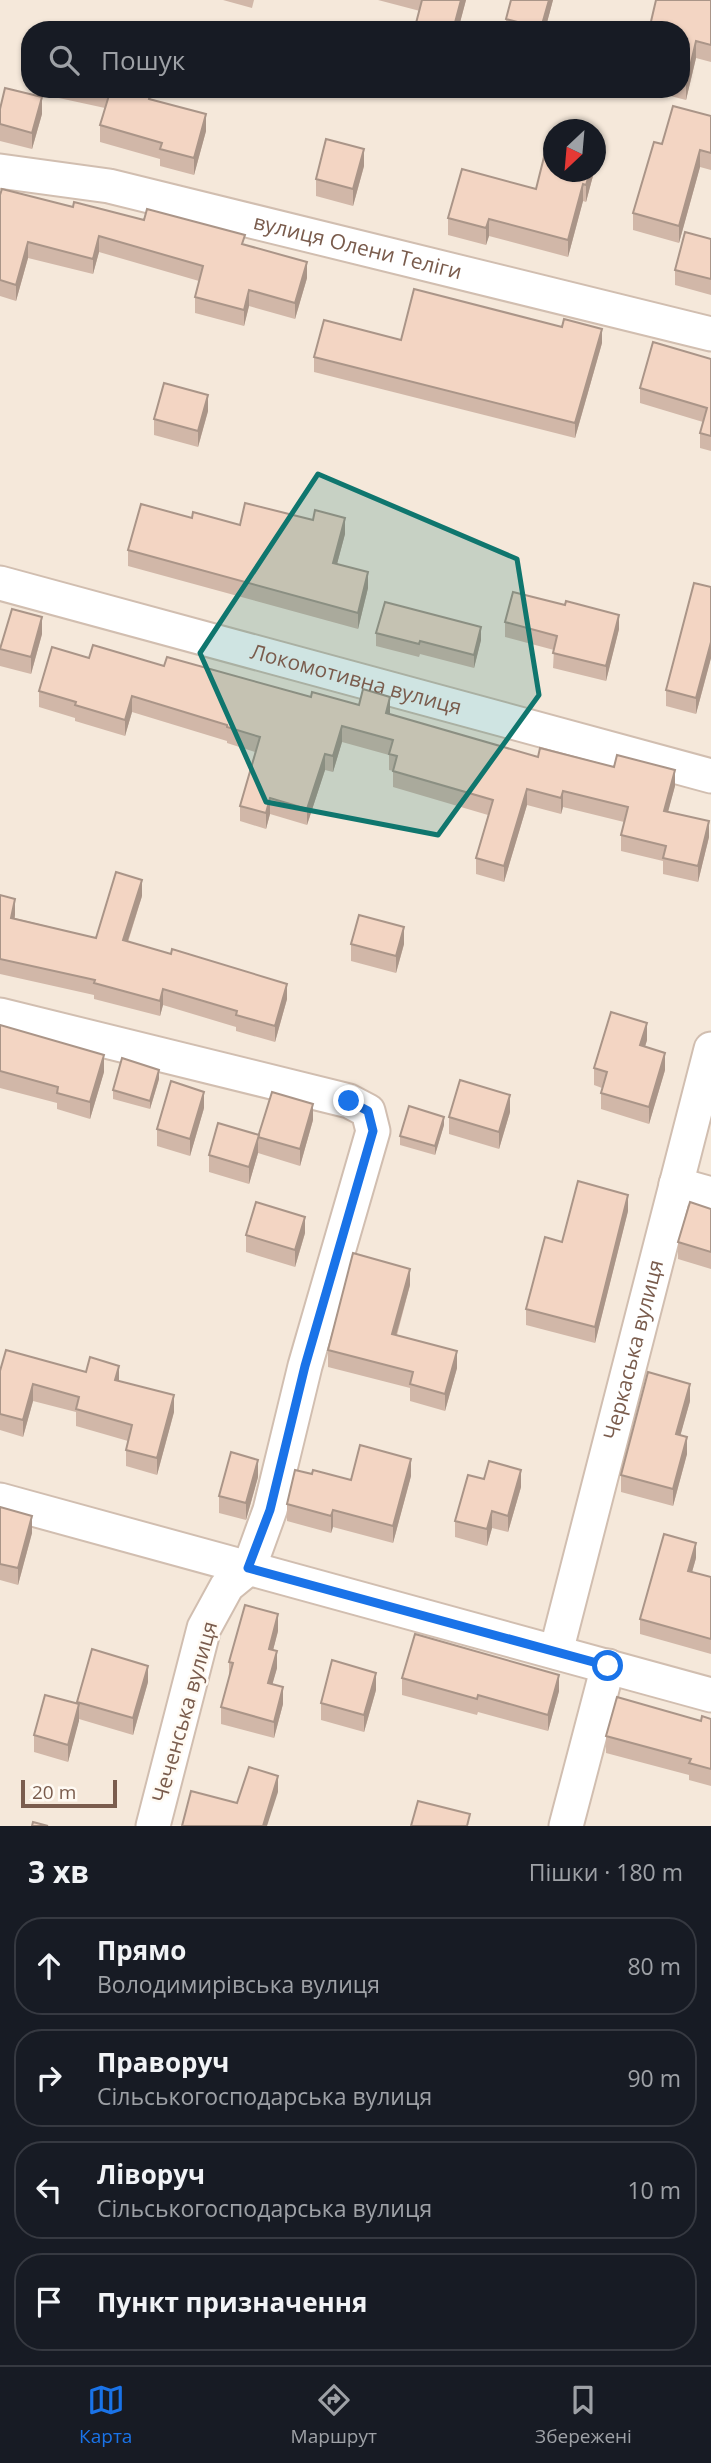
<!DOCTYPE html>
<html lang="uk">
<head>
<meta charset="utf-8">
<style>
	:root { --surface:#171b24; --page:#242831; --text:#f1f3f6; --muted:#9ea1a6; --line:#363941; --accent:#1a73e8 }
	body { margin:0; font-family:"Open Sans",sans-serif; background:var(--page); color:var(--text) }
	.compass { position:absolute; left:543px; top:119px; width:63px; height:63px; border-radius:50%; background:var(--surface); box-shadow:0 2px 5px #0004; rotate:206deg }
	.scale { position:absolute; left:21px; bottom:18px; width:96px; box-sizing:border-box; padding-left:7px; border:4px solid #7a5c4d; border-top:0; font-size:19px; line-height:24px; white-space:nowrap; color:#7a5c4d; -webkit-text-stroke:5px #fffaf3; paint-order:stroke }
	.stop { position:absolute; width:21px; height:21px; margin:-16px; border:5px solid #1a73e8; border-radius:50%; background:#fff }
	.stop.end { background:#1a73e8; border-color:#fff; box-shadow:0 2px 7px #0008 }
	.list { margin:0; padding:0; list-style:none }
	h2 { display:flex; justify-content:space-between; align-items:center; height:91px; margin:0; padding:0 28px; font-size:30px }
	h2 small { font-size:23px; font-weight:400; color:var(--muted) }
	.list li { display:grid; grid-template-columns:46px 1fr auto; gap:21px; align-items:center; box-sizing:border-box; height:98px; margin:0 14px 14px; padding:0 14px; border:2px solid var(--line); border-radius:28px }
	.list b { display:block; font-size:26px; white-space:nowrap }
	.list p { margin:0; font-size:23px; white-space:nowrap; color:var(--muted) }
	.list em { font-size:23px; font-style:normal; color:var(--muted) }
	.icon { flex:none; width:38px; height:38px; fill:none; stroke:currentColor; stroke-width:2; stroke-linecap:round; stroke-linejoin:round }
	.map { position:relative; flex:none; width:711px; height:1826px; overflow:hidden }
	.search { position:absolute; background:var(--surface); box-shadow:0 2px 5px #0004; left:21px; right:21px; top:21px; height:77px; display:flex; align-items:center; gap:18px; box-sizing:border-box; padding:0 24px; border-radius:28px; color:var(--muted); font-size:26px }
	.sheet { height:539px; background:var(--surface) }
	nav { display:flex; justify-content:space-around; align-items:center; box-sizing:border-box; height:98px; border-top:2px solid var(--line); background:var(--surface); font-size:19px; color:var(--muted) }
	nav a { display:grid; justify-items:center; gap:4px }
	nav .on { color:var(--accent) }
	.map>svg:first-child { display:block }
	.residential { fill:#f5e8da; fill-rule:evenodd }
	.lines { fill:none; stroke-linecap:round; stroke-linejoin:round }
	.minor-casing { stroke:#d1beb0; stroke-width:37 }
	.minor { stroke:#fff; stroke-width:33 }
	.wall { fill:#d1b7a8 }
	.shaded-wall { fill:#aa9588 }
	.building { fill:#f3d5c3; stroke:#aa9588; stroke-width:2 }
	.route { stroke:#1a73e8; stroke-width:9 }
	.marked { fill:#0f766e; fill-opacity:0.2; stroke:#0f766e; stroke-width:5; stroke-linejoin:round }
	.labels { text-anchor:middle; stroke-width:5; stroke-linejoin:round; paint-order:stroke }
	.street-label { font-size:21px; fill:#7a5c4d; stroke:#fffaf3 }
</style>
</head>
<body>
<div class="map">
<svg width="711" height="1826" viewBox="0 0 711 1826">
	<rect width="100%" height="100%" fill="#fdf6ec"/>
	<path class="residential" d="M0 0H711V1826H0ZM30 30H681V89H30ZM554 130H596V172H554Z"/>
	<g class="lines">
		<g class="minor-casing">
			<g id="minor">
				<path id="s1" d="M0 171 109 186 711 334"/>
				<path id="s2" d="M0 583 711 776"/>
				<path d="M0 1015 349 1101 368 1111 373 1131 305 1366 270 1510 249 1568 227 1586 204 1628 153 1826"/>
				<path d="M676 1184 711 1194"/>
				<path d="M0 1500 711 1695"/>
				<path id="s3" d="M556 1652 711 1049"/>
				<path d="M566 1826 608 1666"/>
			</g>
		</g>
		<use href="#minor" class="minor"/>
	</g>
	<g class="wall">
		<path d="M223 0H254L252 8Z"/>
		<path d="M378 0H466L458 30H415L420 11Z"/>
		<path d="M511 0H553L545 30H506V19Z"/>
		<path d="M711 0V62L696 58 686 100 643 89H681V30Z"/>
		<path d="M45 89H148L151 100 206 131 194 175 160 166V159L100 142V125L105 108 45 95Z"/>
		<path d="M0 109 42 114 32 149 0 141Z"/>
		<path d="M711 116V170L700 167 679 243 633 230V213L662 144Z"/>
		<path d="M364 166 353 206 316 196V179Z"/>
		<path d="M554 172H594L586 202 583 201 568 257 489 236 486 245 448 235V218L536 189Z"/>
		<path d="M0 195 73 207 245 245 307 278 295 319 249 306 244 326 195 313V297L199 281 99 252 93 274 28 258 16 301 0 296Z"/>
		<path d="M711 239V295L675 285V270Z"/>
		<path d="M401 340 602 343 575 438 314 372V357Z"/>
		<path d="M711 359V451L700 448V433L703 422 640 403V388Z"/>
		<path d="M208 411 198 447 154 435V419Z"/>
		<path d="M192 518 240 525 345 534 337 564 368 588 358 629 128 566V550Z"/>
		<path d="M711 587V658L696 714 666 706V690Z"/>
		<path d="M505 622 619 629 606 681 553 668 554 650 505 637Z"/>
		<path d="M376 633 481 640 474 668 420 654 419 657 376 646Z"/>
		<path d="M42 634 31 674 0 666V649Z"/>
		<path d="M89 658 164 666 390 714 538 757 675 786 668 811 709 837 698 882 663 874V861L621 851V835L624 822 563 807 561 814 527 805 504 882 476 874V858L488 815 393 787V771L389 770V755L342 742 333 772 325 770 307 825 270 814 266 829 240 821V806L255 752 227 743V741L132 712 125 736 75 721V718L39 707V691Z"/>
		<path d="M0 895 15 915V918L96 938 142 896 128 942 287 999 275 1042 236 1031V1027L163 1005 160 1016 94 999V995L0 974Z"/>
		<path d="M351 944H404L396 973 351 961Z"/>
		<path d="M0 1025 104 1072 90 1119 57 1109V1103L0 1088Z"/>
		<path d="M647 1040 645 1047 665 1070 649 1124 601 1109V1093L602 1088 594 1085V1068Z"/>
		<path d="M159 1079 150 1109 113 1099V1090Z"/>
		<path d="M204 1108 190 1156 157 1146V1129Z"/>
		<path d="M510 1112 499 1149 449 1134V1117Z"/>
		<path d="M313 1120 300 1166 258 1153 249 1184 209 1172V1155L259 1135Z"/>
		<path d="M444 1125 435 1155 400 1145V1136Z"/>
		<path d="M711 1209V1269L678 1259V1242Z"/>
		<path d="M628 1211 595 1343 526 1325V1309L562 1242Z"/>
		<path d="M305 1233 295 1267 246 1252V1235Z"/>
		<path d="M410 1285 397 1335 457 1368 445 1411 410 1401V1388L328 1367V1350Z"/>
		<path d="M0 1371 86 1372 119 1381 174 1412 157 1475 126 1466V1450L128 1441 76 1426V1412L33 1401 23 1437 0 1430Z"/>
		<path d="M690 1401 680 1436 687 1454 673 1506 621 1492V1475Z"/>
		<path d="M312 1474 351 1480 411 1476 393 1543 333 1527 331 1533 287 1521V1504Z"/>
		<path d="M258 1477 246 1520 219 1513V1496Z"/>
		<path d="M484 1479 521 1487 508 1532 492 1528 487 1546 455 1537V1521Z"/>
		<path d="M0 1507 32 1533 18 1585 0 1580Z"/>
		<path d="M696 1558 692 1572 711 1577V1654L640 1634V1619Z"/>
		<path d="M278 1631 273 1650 277 1668 272 1684 283 1704 274 1738 221 1724V1707L229 1678V1662Z"/>
		<path d="M402 1678 559 1691 548 1731 478 1712 477 1715 402 1695Z"/>
		<path d="M148 1682 133 1735 79 1719 68 1762 34 1752V1735L77 1704V1702Z"/>
		<path d="M376 1690 364 1732 321 1720V1703Z"/>
		<path d="M711 1719V1786L689 1780V1775L606 1753V1736Z"/>
	</g>
	<g class="shaded-wall">
		<path d="M461 0H466L458 30H453Z"/>
		<path d="M549 0H553L545 30H541Z"/>
		<path d="M696 41V58L686 100V84Z"/>
		<path d="M42 97V114L32 149V133Z"/>
		<path d="M206 114V131L194 175V158Z"/>
		<path d="M597 145V162L596 167V150Z"/>
		<path d="M364 149V166L353 206V189Z"/>
		<path d="M700 150V167L679 243V226Z"/>
		<path d="M590 172H594L586 202V185Z"/>
		<path d="M583 184V201L568 257V240Z"/>
		<path d="M489 219V236L486 245V228Z"/>
		<path d="M99 236V252L93 274V259Z"/>
		<path d="M28 242V258L16 301V285Z"/>
		<path d="M307 262V278L295 319V303Z"/>
		<path d="M249 290V306L244 326V310Z"/>
		<path d="M602 329V343L575 438V423Z"/>
		<path d="M208 395V411L198 447V431Z"/>
		<path d="M345 518V534L333 579V563Z"/>
		<path d="M368 572V588L358 629V613Z"/>
		<path d="M619 615V629L606 681V666Z"/>
		<path d="M42 617V634L31 674V657Z"/>
		<path d="M481 627V640L474 668V655Z"/>
		<path d="M711 642V658L696 714V698Z"/>
		<path d="M132 696V712L125 736V720Z"/>
		<path d="M390 697V713L386 729V713Z"/>
		<path d="M342 726V742L333 772V756Z"/>
		<path d="M325 754V770L307 825V809Z"/>
		<path d="M675 770V786L664 827V811Z"/>
		<path d="M527 789V805L504 882V866Z"/>
		<path d="M563 791V807L561 814V798Z"/>
		<path d="M270 798V814L266 829V813Z"/>
		<path d="M709 821V837L698 882V866Z"/>
		<path d="M142 880V896L123 956V940Z"/>
		<path d="M15 899V915L11 933V918Z"/>
		<path d="M404 927V944L396 973V956Z"/>
		<path d="M287 984V999L275 1042V1026Z"/>
		<path d="M163 989V1005L160 1016V1001Z"/>
		<path d="M647 1023V1040L640 1062V1045Z"/>
		<path d="M665 1053V1070L649 1124V1107Z"/>
		<path d="M104 1055V1072L90 1119V1102Z"/>
		<path d="M159 1070V1079L150 1109V1101Z"/>
		<path d="M204 1092V1108L190 1156V1139Z"/>
		<path d="M510 1095V1112L499 1149V1132Z"/>
		<path d="M313 1104V1120L300 1166V1149Z"/>
		<path d="M444 1117V1125L435 1155V1146Z"/>
		<path d="M258 1137V1153L249 1184V1167Z"/>
		<path d="M628 1195V1211L595 1343V1327Z"/>
		<path d="M305 1217V1233L295 1267V1250Z"/>
		<path d="M410 1269V1285L392 1350V1334Z"/>
		<path d="M457 1351V1368L445 1411V1394Z"/>
		<path d="M119 1366V1383L115 1380Z"/>
		<path d="M33 1384V1401L23 1437V1420Z"/>
		<path d="M690 1384V1401L676 1451V1434Z"/>
		<path d="M174 1395V1412L157 1475V1458Z"/>
		<path d="M687 1437V1454L673 1506V1489Z"/>
		<path d="M411 1459V1476L393 1543V1526Z"/>
		<path d="M258 1460V1477L246 1520V1503Z"/>
		<path d="M521 1470V1487L508 1532V1516Z"/>
		<path d="M333 1510V1527L331 1533V1516Z"/>
		<path d="M492 1511V1528L487 1546V1529Z"/>
		<path d="M32 1516V1533L18 1585V1568Z"/>
		<path d="M696 1543V1558L688 1586V1571Z"/>
		<path d="M278 1614V1631L269 1666V1649Z"/>
		<path d="M277 1651V1668L268 1700V1683Z"/>
		<path d="M148 1666V1682L133 1735V1718Z"/>
		<path d="M376 1673V1690L364 1732V1715Z"/>
		<path d="M559 1675V1691L548 1731V1715Z"/>
		<path d="M283 1687V1704L274 1738V1722Z"/>
		<path d="M79 1704V1721L68 1762V1745Z"/>
		<path d="M278 1776V1792L267 1826H263Z"/>
	</g>
	<g class="building">
		<path d="M422 0H461L453 30H425L415 27Z"/>
		<path d="M511 0H549L541 28 506 19Z"/>
		<path d="M656 0H711V45L696 41 686 84 681 82V30H649Z"/>
		<path d="M5 88 42 97 32 133 0 124V109Z"/>
		<path d="M97 89H148L151 90 149 99 206 114 194 158 160 149 162 143 100 125 110 92Z"/>
		<path d="M673 106 711 116V153L700 150 679 226 633 213 654 142 662 144Z"/>
		<path d="M550 133 554 134V172H590L586 185 583 184 568 240 489 219 486 228 448 218 462 169 536 189Z"/>
		<path d="M326 139 364 149 353 189 316 179Z"/>
		<path d="M2 189 73 207 74 202 144 220 147 209 245 235 242 244 307 262 295 303 249 290 244 310 195 297 203 266 99 236 93 259 28 242 16 285 0 280V195Z"/>
		<path d="M685 232 711 239V279L675 270Z"/>
		<path d="M414 289 562 327 564 319 602 329 575 423 314 357 324 320 401 340Z"/>
		<path d="M653 342 711 359V436L700 433 707 408 640 388Z"/>
		<path d="M164 383 208 395 198 431 154 419Z"/>
		<path d="M245 503 313 520 315 510 345 518 333 563 368 572 358 613 128 550 141 504 192 518 193 512 240 525Z"/>
		<path d="M694 583 711 587V642L696 698 666 690Z"/>
		<path d="M513 592 565 605 566 601 619 615 606 666 553 653 557 636 505 622Z"/>
		<path d="M385 602 481 627 474 655 420 641 419 644 376 633Z"/>
		<path d="M12 609 42 617 31 657 0 649Z"/>
		<path d="M93 645 164 666 167 657 311 697 312 692 359 705 363 689 390 697 386 713 538 757 540 748 614 767 617 755 675 770 664 811 709 821 698 866 663 858 666 846 621 835 628 807 563 791 561 798 527 789 504 866 476 858 493 800 393 771 397 756 389 754 393 740 342 726 333 756 325 754 307 809 270 798 266 813 240 806 260 737 227 727V725L132 696 125 720 75 705 76 702 39 691 52 647 89 658Z"/>
		<path d="M116 872 142 880 123 940 171 954 172 949 287 984 275 1026 236 1015 237 1011 163 989 160 1001 94 983 95 980 0 959V895L15 899 11 918 96 938Z"/>
		<path d="M359 915 404 927 396 956 351 944Z"/>
		<path d="M611 1012 647 1023 640 1045 665 1053 649 1107 601 1093 607 1072 594 1068Z"/>
		<path d="M0 1025 104 1055 90 1102 57 1093 58 1087 0 1071Z"/>
		<path d="M122 1058 159 1070 150 1101 113 1090Z"/>
		<path d="M460 1080 510 1095 499 1132 449 1117Z"/>
		<path d="M171 1081 204 1092 190 1139 157 1129Z"/>
		<path d="M272 1092 313 1104 300 1149 258 1137Z"/>
		<path d="M409 1106 444 1117 435 1146 400 1136Z"/>
		<path d="M218 1123 259 1135 249 1167 209 1155Z"/>
		<path d="M578 1181 628 1195 595 1327 526 1309 545 1237 562 1242Z"/>
		<path d="M256 1202 305 1217 295 1250 246 1235Z"/>
		<path d="M690 1202 711 1209V1252L678 1242Z"/>
		<path d="M353 1253 410 1269 392 1334 457 1351 445 1394 410 1384 413 1372 328 1350Z"/>
		<path d="M6 1350 86 1372 90 1357 119 1366 115 1380 174 1395 157 1458 126 1450 132 1425 76 1409 79 1397 33 1384 23 1420 0 1414V1371Z"/>
		<path d="M648 1372 690 1384 676 1434 687 1437 673 1489 621 1475Z"/>
		<path d="M360 1445 411 1459 393 1526 333 1510 331 1516 287 1504 295 1470 312 1474 313 1470 351 1480Z"/>
		<path d="M231 1452 258 1460 246 1503 219 1496Z"/>
		<path d="M489 1461 521 1470 508 1516 492 1511 487 1529 455 1521 468 1475 484 1479Z"/>
		<path d="M0 1507 32 1516 18 1568 0 1564Z"/>
		<path d="M664 1534 696 1543 688 1571 711 1577V1639L640 1619Z"/>
		<path d="M245 1605 278 1614 269 1649 277 1651 268 1683 283 1687 274 1722 221 1707 233 1663 229 1662Z"/>
		<path d="M415 1634 559 1675 548 1715 478 1695 477 1699 402 1678Z"/>
		<path d="M92 1649 148 1666 133 1718 77 1702Z"/>
		<path d="M332 1660 376 1673 364 1715 321 1703Z"/>
		<path d="M45 1695 79 1704 68 1745 34 1735Z"/>
		<path d="M617 1697 701 1721 702 1716 711 1719V1769L689 1763 691 1759 606 1736Z"/>
		<path d="M249 1767 278 1776 263 1826H182L191 1791 237 1803Z"/>
		<path d="M418 1801 470 1814 467 1826H411Z"/>
		<path d="M33 1822 48 1826H32Z"/>
	</g>
	<g class="lines">
		<path class="route" d="M349 1101 368 1111 373 1131 305 1366 270 1510 248 1568 608 1666"/>
	</g>
	<path class="marked" d="M318 474 517 559 539 695 438 835 266 802 200 653Z"/>
	<g class="labels">
		<g class="street-label">
			<text dy="7" stroke="none"><textPath href="#s1" startOffset="366">вулиця Олени Теліги</textPath></text>
			<text dy="7" stroke="none"><textPath href="#s2" startOffset="369">Локомотивна вулиця</textPath></text>
			<text dy="7" stroke="none"><textPath href="#s3" startOffset="312">Черкаська вулиця</textPath></text>
			<text transform="translate(185 1712) rotate(-74)" y="7">Чеченська вулиця</text>
		</g>
	</g>
</svg>
<svg class="compass" viewBox="-18 -18 36 36"><path d="M0-13l5 13h-10z" fill="#e53935"/><path d="M0 13l5-13h-10z" fill="#9ea1a6"/></svg>
<div class="scale">20 m</div>
<div class="stop" style="left:608px;top:1666px"></div>
<div class="stop end" style="left:349px;top:1101px"></div>
<div class="search"><svg class="icon" aria-label="search" viewBox="0 0 24 24"><circle cx="10" cy="10" r="6"/><path d="M15 15l6 6"/></svg>Пошук</div>
</div>
<section class="sheet">
<h2>3 хв<small>Пішки · 180 m</small></h2>
<ul class="list">
<li><svg class="icon" aria-label="ahead" viewBox="0 0 24 24"><path d="M12 20V5M6 11l6-6 6 6"/></svg><div><b>Прямо</b><p>Володимирівська вулиця</p></div><em>80 m</em></li>
<li><svg class="icon" aria-label="right" viewBox="0 0 24 24"><path d="M7 20v-9h11M14 6l5 5-5 5"/></svg><div><b>Праворуч</b><p>Сільськогосподарська вулиця</p></div><em>90 m</em></li>
<li><svg class="icon" aria-label="left" viewBox="0 0 24 24"><path d="M17 20v-9H6M10 6l-5 5 5 5"/></svg><div><b>Ліворуч</b><p>Сільськогосподарська вулиця</p></div><em>10 m</em></li>
<li><svg class="icon" aria-label="arrive" viewBox="0 0 24 24"><path d="M6 21V4h12l-3 4 3 4H6"/></svg><div><b>Пункт призначення</b></div></li>
</ul>
</section>
<nav>
<a class="on"><svg class="icon" aria-label="map" viewBox="0 0 24 24"><path d="M3 6l6-2 6 2 6-2v14l-6 2-6-2-6 2zM9 4v14M15 6v14"/></svg>Карта</a>
<a><svg class="icon" aria-label="directions" viewBox="0 0 24 24"><path d="M12 3l9 9-9 9-9-9zM9 14v-3h6M13 9l2 2-2 2"/></svg>Маршрут</a>
<a><svg class="icon" aria-label="saved" viewBox="0 0 24 24"><path d="M7 4h10v16l-5-4-5 4z"/></svg>Збережені</a>
</nav>
</body>
</html>
